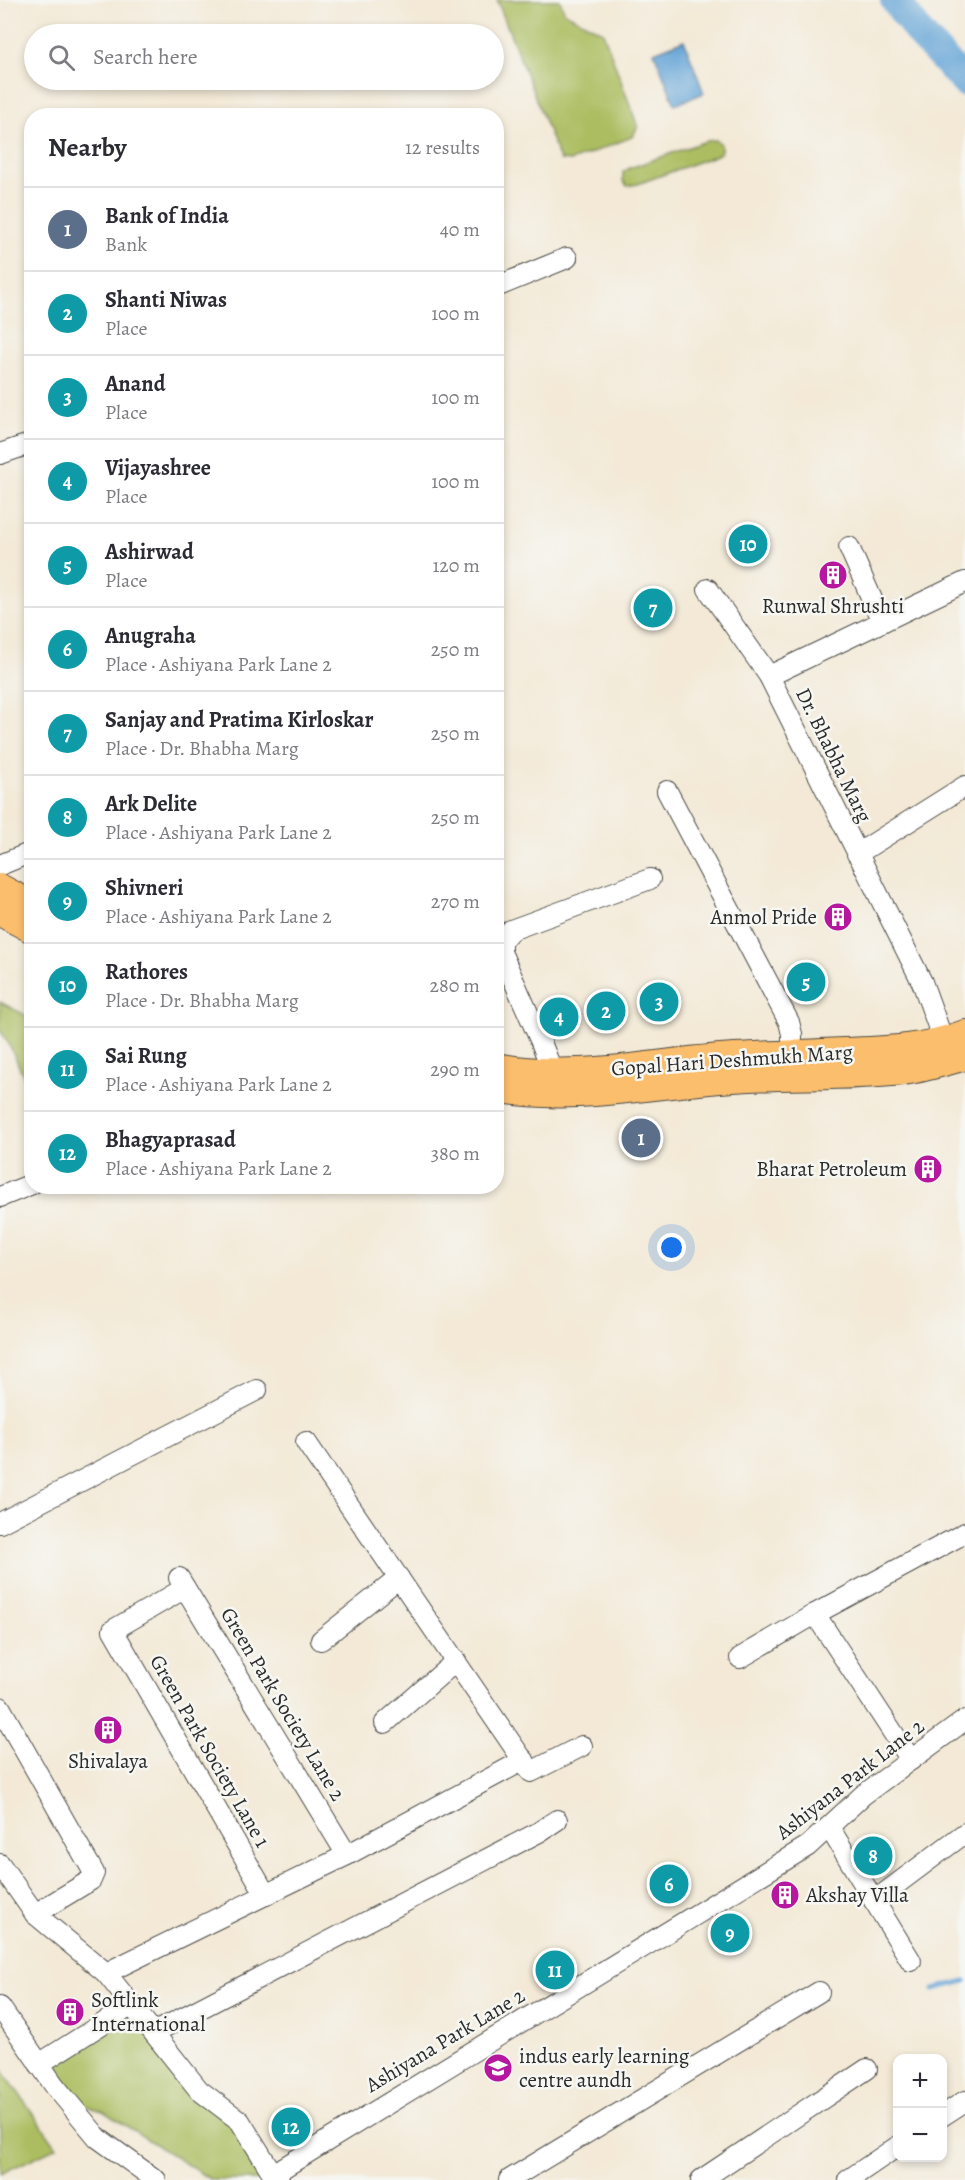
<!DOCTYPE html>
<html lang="en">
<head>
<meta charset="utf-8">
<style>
	:root { --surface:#fff; --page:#f7f7f7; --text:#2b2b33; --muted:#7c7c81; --line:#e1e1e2; --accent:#111827 }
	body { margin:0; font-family:Alegreya,serif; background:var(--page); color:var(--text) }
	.controls { position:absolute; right:18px; bottom:18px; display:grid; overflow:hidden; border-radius:12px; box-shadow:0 3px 9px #0003 }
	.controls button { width:54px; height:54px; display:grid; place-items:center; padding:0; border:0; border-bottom:2px solid var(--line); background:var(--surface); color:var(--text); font:30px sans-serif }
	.you { position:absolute; left:672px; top:1248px; width:21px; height:21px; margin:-15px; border:4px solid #fff; border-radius:50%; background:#1a73e8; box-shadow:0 0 0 9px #1a73e833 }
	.badge { display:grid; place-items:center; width:39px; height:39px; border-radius:50%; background:var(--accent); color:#fff; font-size:20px; font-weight:700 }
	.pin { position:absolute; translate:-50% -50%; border:3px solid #fff; box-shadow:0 2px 6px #0006 }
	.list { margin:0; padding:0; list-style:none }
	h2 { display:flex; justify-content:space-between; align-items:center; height:78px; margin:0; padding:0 24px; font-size:26px }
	h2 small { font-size:20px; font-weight:400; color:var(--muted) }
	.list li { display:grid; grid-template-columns:39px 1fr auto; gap:18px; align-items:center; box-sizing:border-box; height:84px; padding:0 24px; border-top:2px solid var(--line) }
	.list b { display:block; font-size:22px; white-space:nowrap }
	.list p { margin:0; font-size:20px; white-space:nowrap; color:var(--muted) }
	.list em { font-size:20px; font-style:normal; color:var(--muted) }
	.icon { flex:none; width:33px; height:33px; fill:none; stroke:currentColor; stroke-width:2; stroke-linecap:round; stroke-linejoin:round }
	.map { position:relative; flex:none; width:965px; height:2180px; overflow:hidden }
	.search { position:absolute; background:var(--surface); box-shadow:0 3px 9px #0003; left:24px; top:24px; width:480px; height:66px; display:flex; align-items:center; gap:15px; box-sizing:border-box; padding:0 21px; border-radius:33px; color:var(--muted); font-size:22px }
	.panel { position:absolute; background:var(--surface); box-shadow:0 3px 9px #0003; left:24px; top:108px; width:480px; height:1086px; border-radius:24px }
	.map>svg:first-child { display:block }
	.green { fill:#abbd61; stroke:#6b7446; stroke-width:1.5 }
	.water { fill:#62a3d6; stroke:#466780; stroke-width:1.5 }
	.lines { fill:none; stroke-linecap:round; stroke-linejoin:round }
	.stream { stroke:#62a3d6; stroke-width:5 }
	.river { stroke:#62a3d6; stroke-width:30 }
	.minor-casing { stroke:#494845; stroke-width:22 }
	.major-casing { stroke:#494845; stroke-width:28 }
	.minor { stroke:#fff; stroke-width:20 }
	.major { stroke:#fabe6d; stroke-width:26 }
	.labels { text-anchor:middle; stroke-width:5; stroke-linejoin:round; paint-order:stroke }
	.poi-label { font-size:21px; fill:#2b2b2b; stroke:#f6f6f2; text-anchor:start }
	.street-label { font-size:21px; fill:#2b2b2b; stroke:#f6f6f2 }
</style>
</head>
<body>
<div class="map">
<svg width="965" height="2180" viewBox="0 0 965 2180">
	<rect width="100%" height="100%" fill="#f6f6f2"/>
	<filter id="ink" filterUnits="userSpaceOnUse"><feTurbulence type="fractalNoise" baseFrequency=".0167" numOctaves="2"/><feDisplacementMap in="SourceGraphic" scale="12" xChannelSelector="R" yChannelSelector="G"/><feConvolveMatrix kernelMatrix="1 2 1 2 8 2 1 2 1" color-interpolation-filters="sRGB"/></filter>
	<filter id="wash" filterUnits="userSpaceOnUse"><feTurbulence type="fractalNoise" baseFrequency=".008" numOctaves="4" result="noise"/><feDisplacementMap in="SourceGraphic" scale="24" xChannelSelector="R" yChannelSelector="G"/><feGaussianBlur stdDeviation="1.35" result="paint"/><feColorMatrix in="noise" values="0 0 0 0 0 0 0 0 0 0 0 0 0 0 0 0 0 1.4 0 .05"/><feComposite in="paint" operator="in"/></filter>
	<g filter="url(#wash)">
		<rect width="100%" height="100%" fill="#f3e9d6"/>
		<g class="green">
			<path d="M497 0H560L565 13 603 32 638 127 632 137 571 161 560 160Z"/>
			<path d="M716 140 721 144V152L717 155 638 184 627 186 623 181V172L630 168 706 141Z"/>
			<path d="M0 1002 31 1018V1093L9 1044 0 1030Z"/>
			<path d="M132 2013 237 2125 278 2180H211L103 2111 82 2105 52 2066Z"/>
			<path d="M0 2067 57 2147 0 2174Z"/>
		</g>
		<path class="water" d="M684 40 704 93 675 105 654 52Z"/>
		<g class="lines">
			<path class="stream" d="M934 1989 965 1981"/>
			<path class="river" d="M895 0 920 34 965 82"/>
		</g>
	</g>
	<g filter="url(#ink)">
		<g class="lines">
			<g class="minor-casing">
				<g id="minor">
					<path d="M496 287 567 258"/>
					<path d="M0 454 32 443"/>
					<path d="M849 547 882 622"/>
					<path d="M708 589 769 676 922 982 943 1040"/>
					<path d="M769 676 965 582"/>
					<path d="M667 791 789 1022 792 1034V1053"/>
					<path d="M857 854 965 786"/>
					<path d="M0 865 32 852"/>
					<path d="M553 1073 541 1042 501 952V941L511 930 650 879"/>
					<path d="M0 1197 32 1184"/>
					<path d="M306 1442 531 1772 582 1746"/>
					<path d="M0 1523 257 1390"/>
					<path d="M179 1578 347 1855"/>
					<path d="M185 1588 113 1630 266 1895"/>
					<path d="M815 1614 911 1760"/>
					<path d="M321 1640 399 1578"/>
					<path d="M740 1658 815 1614 965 1533"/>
					<path d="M0 1707 94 1873 91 1880 35 1914"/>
					<path d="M385 1723 456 1661"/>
					<path d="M829 1827 911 1961"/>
					<path d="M0 1864 35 1914 106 1973 199 2090 240 2121 273 2174 279 2180"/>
					<path d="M874 1901 965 1833"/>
					<path d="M106 1973 347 1855 524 1760"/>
					<path d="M0 2007 54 2085 98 2138 156 2180"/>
					<path d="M155 2032 539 1832 557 1820"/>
					<path d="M39 2064 132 2005"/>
					<path d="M942 2116 965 2101"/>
					<path d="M273 2174 808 1846 863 1795 965 1720"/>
					<path d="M509 2180 819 1992"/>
					<path d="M701 2180 867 2069"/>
					<path d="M848 2180 898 2146"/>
				</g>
			</g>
			<g class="major-casing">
				<g id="major">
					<path d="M0 887 32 904"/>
					<path d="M0 913 32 930"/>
					<path d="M496 1066C577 1081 653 1061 734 1056 770 1054 807 1053 843 1051 886 1050 925 1048 965 1033"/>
					<path d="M496 1089C575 1104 654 1084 733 1079 790 1075 847 1078 903 1072 924 1069 944 1063 965 1057"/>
				</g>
			</g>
			<use href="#minor" class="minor"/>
			<use href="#major" class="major"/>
		</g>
	</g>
	<defs>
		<g id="building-disc" transform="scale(1.5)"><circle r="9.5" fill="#b5179e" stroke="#f6f6f2"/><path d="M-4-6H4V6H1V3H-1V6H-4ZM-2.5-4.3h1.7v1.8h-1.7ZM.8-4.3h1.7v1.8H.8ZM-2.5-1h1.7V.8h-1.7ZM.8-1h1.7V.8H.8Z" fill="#fff"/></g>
		<g id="school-disc" transform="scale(1.5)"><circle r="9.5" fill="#b5179e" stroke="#f6f6f2"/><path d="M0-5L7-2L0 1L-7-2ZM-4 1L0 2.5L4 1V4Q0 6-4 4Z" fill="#fff"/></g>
	</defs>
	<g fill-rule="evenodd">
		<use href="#building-disc" x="833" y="575"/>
		<use href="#building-disc" x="838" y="917"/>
		<use href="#building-disc" x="928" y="1169"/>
		<use href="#building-disc" x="108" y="1730"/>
		<use href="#building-disc" x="785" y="1895"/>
		<use href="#building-disc" x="70" y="2012"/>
		<use href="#school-disc" x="498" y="2068"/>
	</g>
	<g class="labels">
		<g class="poi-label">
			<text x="833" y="613" text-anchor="middle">Runwal Shrushti</text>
			<text x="817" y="924" text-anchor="end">Anmol Pride</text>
			<text x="907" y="1176" text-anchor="end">Bharat Petroleum</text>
			<text x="108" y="1768" text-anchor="middle">Shivalaya</text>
			<text x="806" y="1902">Akshay Villa</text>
			<text x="91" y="2007">Softlink<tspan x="91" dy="24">International</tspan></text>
			<text x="519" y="2063">indus early learning<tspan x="519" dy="24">centre aundh</tspan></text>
		</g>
		<g class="street-label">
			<text transform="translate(834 755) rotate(64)" y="7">Dr. Bhabha Marg</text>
			<text transform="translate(732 1060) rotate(-4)" y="7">Gopal Hari Deshmukh Marg</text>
			<text transform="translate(283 1704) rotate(59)" y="7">Green Park Society Lane 2</text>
			<text transform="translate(210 1751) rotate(60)" y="7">Green Park Society Lane 1</text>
			<text transform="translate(850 1779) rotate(-38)" y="7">Ashiyana Park Lane 2</text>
			<text transform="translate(445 2040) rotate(-31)" y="7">Ashiyana Park Lane 2</text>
		</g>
	</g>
</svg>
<div class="controls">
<button>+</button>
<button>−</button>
</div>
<div class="you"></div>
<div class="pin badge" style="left:641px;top:1138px;background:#5c6f8a">1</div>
<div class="pin badge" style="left:606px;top:1011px;background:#0f9aa8">2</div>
<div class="pin badge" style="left:659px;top:1002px;background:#0f9aa8">3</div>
<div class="pin badge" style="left:559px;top:1017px;background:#0f9aa8">4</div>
<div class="pin badge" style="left:806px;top:982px;background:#0f9aa8">5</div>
<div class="pin badge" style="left:669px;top:1884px;background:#0f9aa8">6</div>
<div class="pin badge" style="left:653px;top:608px;background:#0f9aa8">7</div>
<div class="pin badge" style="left:873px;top:1856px;background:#0f9aa8">8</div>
<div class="pin badge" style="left:730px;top:1933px;background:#0f9aa8">9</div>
<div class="pin badge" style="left:748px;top:544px;background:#0f9aa8">10</div>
<div class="pin badge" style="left:555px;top:1970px;background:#0f9aa8">11</div>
<div class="pin badge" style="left:291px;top:2127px;background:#0f9aa8">12</div>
<div class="search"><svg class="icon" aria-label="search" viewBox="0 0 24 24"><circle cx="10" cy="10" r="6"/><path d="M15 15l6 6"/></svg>Search here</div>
<section class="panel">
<h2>Nearby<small>12 results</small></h2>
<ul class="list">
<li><span class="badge" style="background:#5c6f8a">1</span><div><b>Bank of India</b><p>Bank</p></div><em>40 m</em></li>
<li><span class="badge" style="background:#0f9aa8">2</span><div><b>Shanti Niwas</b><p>Place</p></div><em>100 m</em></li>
<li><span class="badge" style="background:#0f9aa8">3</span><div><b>Anand</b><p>Place</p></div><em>100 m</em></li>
<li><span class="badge" style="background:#0f9aa8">4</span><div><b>Vijayashree</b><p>Place</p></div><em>100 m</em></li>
<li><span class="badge" style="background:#0f9aa8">5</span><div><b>Ashirwad</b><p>Place</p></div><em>120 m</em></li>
<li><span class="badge" style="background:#0f9aa8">6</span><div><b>Anugraha</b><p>Place · Ashiyana Park Lane 2</p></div><em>250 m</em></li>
<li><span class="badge" style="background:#0f9aa8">7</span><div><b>Sanjay and Pratima Kirloskar</b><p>Place · Dr. Bhabha Marg</p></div><em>250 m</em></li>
<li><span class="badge" style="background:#0f9aa8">8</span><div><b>Ark Delite</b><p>Place · Ashiyana Park Lane 2</p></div><em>250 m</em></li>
<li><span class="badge" style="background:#0f9aa8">9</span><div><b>Shivneri</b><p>Place · Ashiyana Park Lane 2</p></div><em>270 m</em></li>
<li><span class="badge" style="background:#0f9aa8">10</span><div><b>Rathores</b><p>Place · Dr. Bhabha Marg</p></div><em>280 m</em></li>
<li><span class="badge" style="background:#0f9aa8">11</span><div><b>Sai Rung</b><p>Place · Ashiyana Park Lane 2</p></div><em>290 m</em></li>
<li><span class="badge" style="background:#0f9aa8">12</span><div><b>Bhagyaprasad</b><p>Place · Ashiyana Park Lane 2</p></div><em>380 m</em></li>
</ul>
</section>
</div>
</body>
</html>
